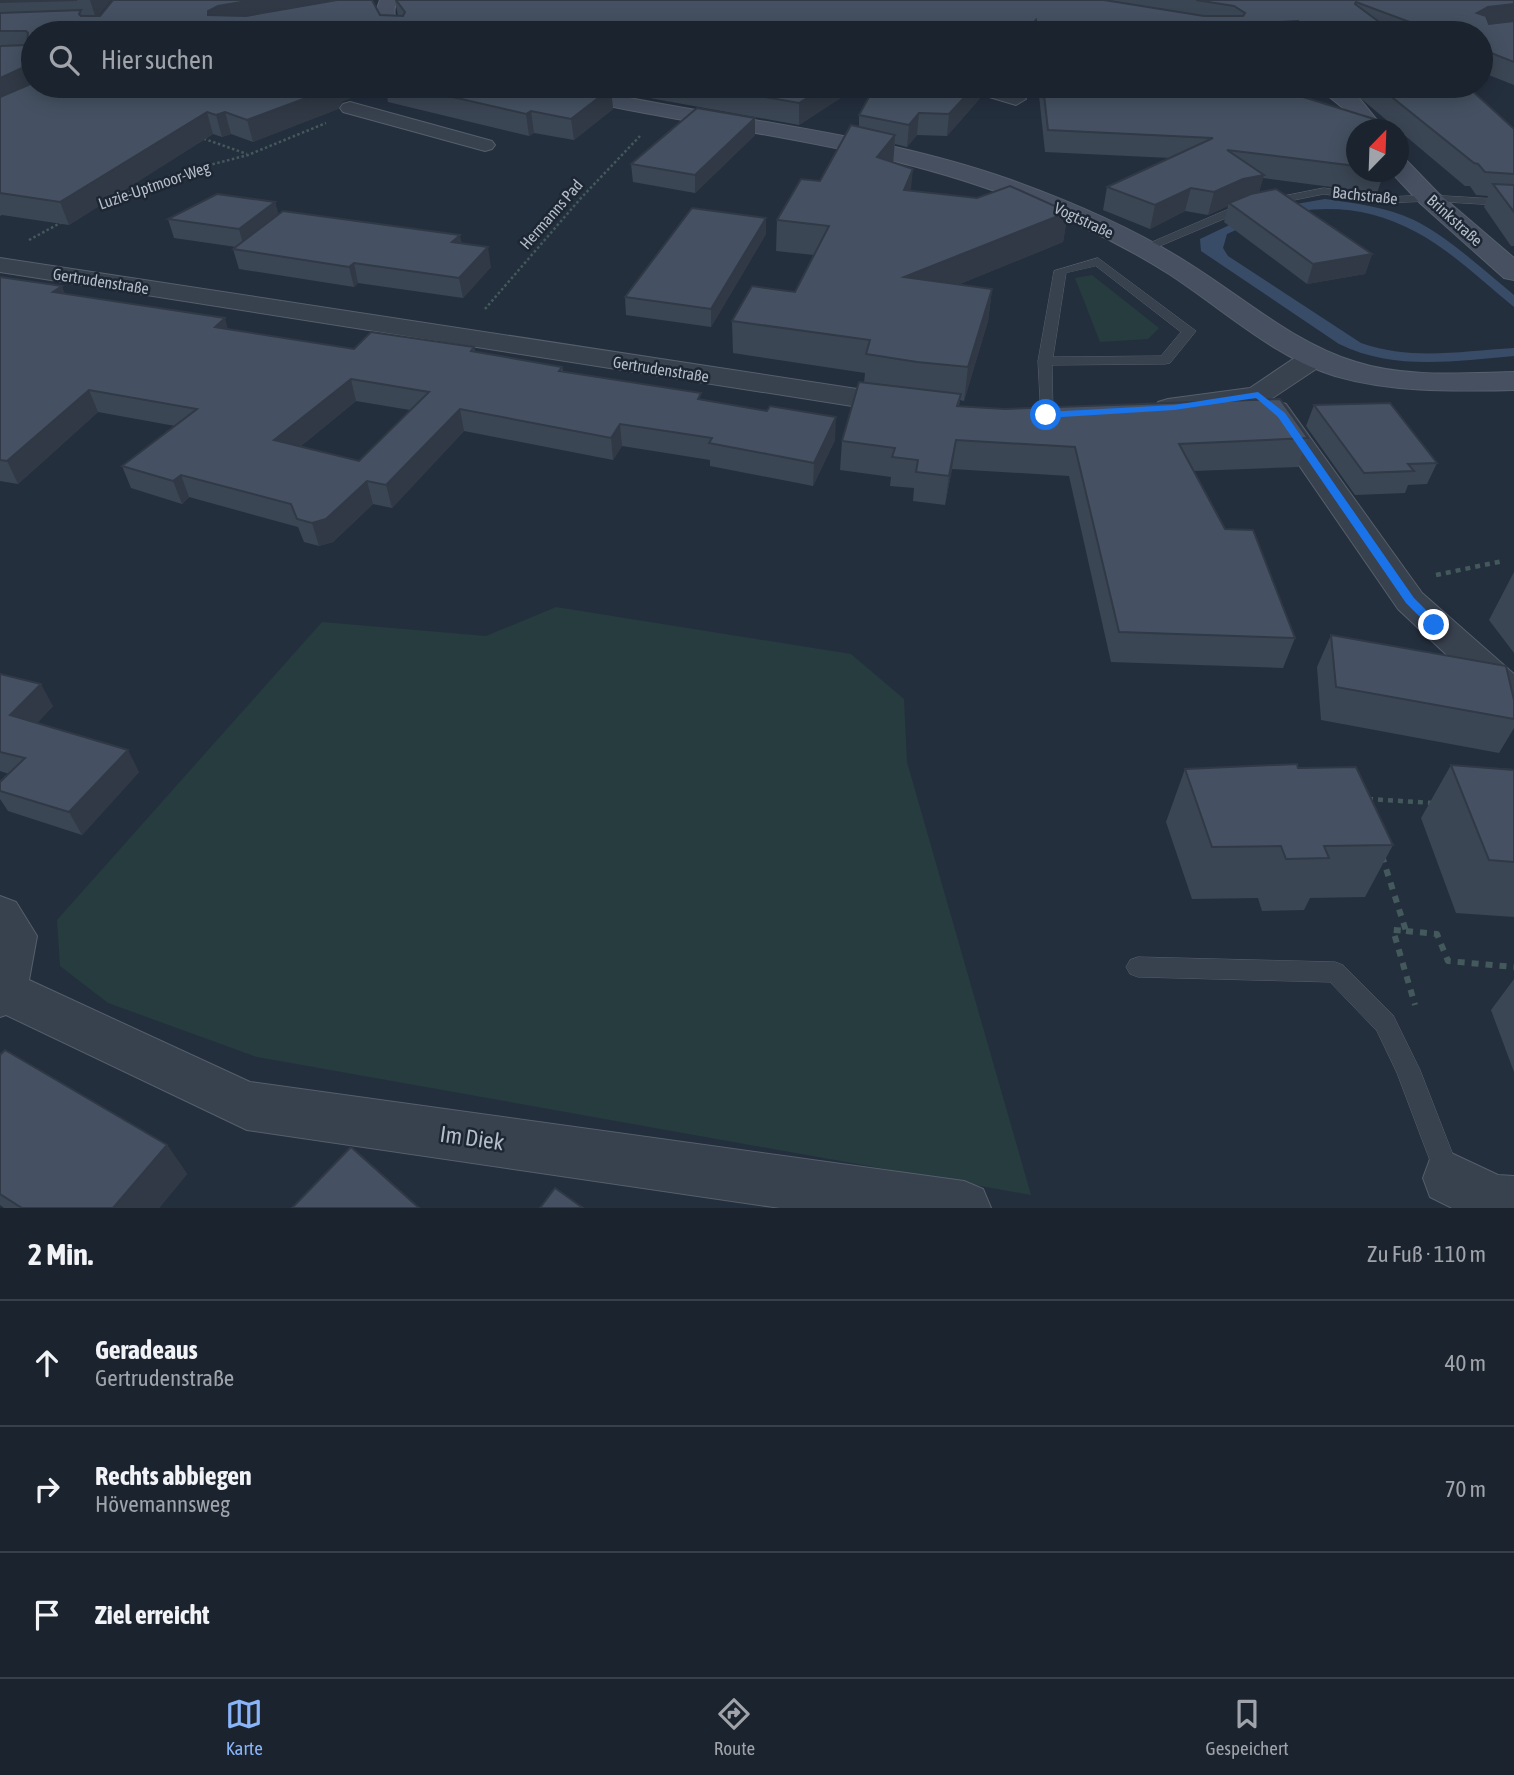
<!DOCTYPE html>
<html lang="de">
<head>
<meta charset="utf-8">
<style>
	:root { --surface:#1b232e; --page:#242b36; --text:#f1f3f6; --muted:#a0a4aa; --line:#39404a; --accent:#8ab4f8 }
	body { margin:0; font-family:"Asap Condensed",sans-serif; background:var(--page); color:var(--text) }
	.compass { position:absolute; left:1346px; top:119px; width:63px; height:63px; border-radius:50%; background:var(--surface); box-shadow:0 4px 18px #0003; rotate:23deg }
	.stop { position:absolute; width:21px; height:21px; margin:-16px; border:5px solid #1a73e8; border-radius:50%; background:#fff }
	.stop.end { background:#1a73e8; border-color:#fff; box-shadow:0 2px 7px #0008 }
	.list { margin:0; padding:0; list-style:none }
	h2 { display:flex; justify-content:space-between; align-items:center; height:91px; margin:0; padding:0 28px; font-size:30px }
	h2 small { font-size:23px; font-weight:400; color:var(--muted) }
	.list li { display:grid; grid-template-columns:46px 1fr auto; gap:21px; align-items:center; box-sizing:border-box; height:126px; padding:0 28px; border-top:2px solid var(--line) }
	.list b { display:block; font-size:26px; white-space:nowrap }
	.list p { margin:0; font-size:23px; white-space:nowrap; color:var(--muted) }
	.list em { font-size:23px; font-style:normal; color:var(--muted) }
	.icon { flex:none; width:38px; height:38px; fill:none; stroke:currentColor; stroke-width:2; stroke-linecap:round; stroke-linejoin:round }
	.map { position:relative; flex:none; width:1514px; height:1208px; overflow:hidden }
	.search { position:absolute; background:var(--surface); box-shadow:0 4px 18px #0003; left:21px; right:21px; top:21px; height:77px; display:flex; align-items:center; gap:18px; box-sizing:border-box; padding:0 24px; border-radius:38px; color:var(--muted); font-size:26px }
	.sheet { height:469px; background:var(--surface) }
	nav { display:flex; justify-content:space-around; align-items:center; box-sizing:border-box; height:98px; border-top:2px solid var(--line); background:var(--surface); font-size:19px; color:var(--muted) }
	nav a { display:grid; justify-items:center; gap:4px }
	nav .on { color:var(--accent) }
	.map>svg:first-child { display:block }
	.green { fill:#263c3f }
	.water { fill:#394c67 }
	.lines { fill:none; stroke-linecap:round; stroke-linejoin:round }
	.lane-casing { stroke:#565f6c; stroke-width:1 }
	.street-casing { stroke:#565f6c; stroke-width:2 }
	.secondary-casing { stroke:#565f6c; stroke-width:2 }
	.path-far2 { stroke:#44595c; stroke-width:2.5; stroke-dasharray:2.5 2.5; stroke-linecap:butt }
	.path-far1 { stroke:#44595c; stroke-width:4.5; stroke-dasharray:5 5; stroke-linecap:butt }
	.path { stroke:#44595c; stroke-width:6; stroke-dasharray:7 7; stroke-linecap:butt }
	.lane { fill:#38414e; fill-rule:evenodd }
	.street { fill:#38414e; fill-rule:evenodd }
	.secondary { fill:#465061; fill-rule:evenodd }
	.wall { fill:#3b4654; fill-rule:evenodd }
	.shaded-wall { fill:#303945 }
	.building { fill:#455162; stroke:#303945; stroke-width:2; fill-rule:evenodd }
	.route { fill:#1a73e8 }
	.labels { text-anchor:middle; stroke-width:5; stroke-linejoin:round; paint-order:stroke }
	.far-street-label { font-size:16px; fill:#b4bcc9; stroke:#1d2633 }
	.near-street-label { font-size:23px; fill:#b4bcc9; stroke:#1d2633 }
</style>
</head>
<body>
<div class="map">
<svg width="1514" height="1208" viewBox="0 0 1514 1208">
	<rect width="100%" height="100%" fill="#242f3e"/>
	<g class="green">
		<path d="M1092 275 1159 328 1148 339 1100 342 1075 278Z"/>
		<path d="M556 607 851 654 904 699 907 762 1031 1195 257 1057 108 1003 60 966 57 920 322 622 486 636Z"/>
	</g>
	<path class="water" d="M1325 199C1355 203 1386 207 1414 220 1451 239 1482 269 1514 295V307C1483 282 1452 251 1416 232 1354 198 1290 204 1227 234L1223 248 1228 256 1361 343C1412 361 1461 351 1514 348V356C1454 361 1394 371 1339 344L1201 251 1200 239 1261 210Z"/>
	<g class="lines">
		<g class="lane-casing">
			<g id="lane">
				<path d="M1324 188 1385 197 1429 195 1514 200V206L1429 201 1385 203 1324 194 1245 210 1148 251 1138 248 1238 205Z"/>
				<path d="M1098 258 1196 331 1170 363 1165 364 1052 365 1053 415 1051 418H1041L1038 361 1054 271ZM1096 266 1181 332 1161 356 1053 357 1066 273Z"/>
				<path d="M1138 957 1335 962 1343 965 1393 1015 1420 1070 1462 1178 1458 1187 1449 1191 1440 1187 1397 1073 1377 1031 1330 982 1138 977 1130 974 1126 967 1130 960Z"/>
			</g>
		</g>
		<g class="street-casing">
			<g id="street">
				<path d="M963 86H992L1023 95 1026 99 1016 105 966 90Z"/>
				<path d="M350 102 492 141 495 145 492 149 485 151 343 112 340 108 343 104Z"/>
				<path d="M0 258 903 396 913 399 917 405 913 411 903 414 0 272Z"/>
				<path d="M1315 349 1325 351 1329 357 1325 363 1268 401 1168 417 1158 414 1154 408 1158 402 1168 399 1250 388 1305 351Z"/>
				<path d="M1276 401 1286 404 1422 593 1514 674V710L1501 706 1398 609 1261 410 1266 404Z"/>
				<path d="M0 896 16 902 37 936 29 980 250 1082 964 1181 983 1189 991 1208H780L247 1130 6 1015 0 1017Z"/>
				<path d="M1449 1152 1498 1175 1514 1176V1208H1452L1430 1197 1423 1178 1430 1159Z"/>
			</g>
		</g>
		<g class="secondary-casing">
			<g id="secondary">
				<path d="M380 0H398C389 16 399 21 406 33H386L375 14Z"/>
				<path d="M535 86H571C717 119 869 130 1011 180 1072 202 1133 228 1188 263 1243 297 1293 343 1356 362 1406 378 1463 373 1514 372V390C1454 391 1394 393 1335 376 1272 356 1223 309 1169 274 1114 239 1054 212 992 190 846 138 688 128 538 90Z"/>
				<path d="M1316 86H1340L1359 98 1385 130H1362L1343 108Z"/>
				<path d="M1398 158 1406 160 1438 193 1514 258V280L1504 278 1420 203 1391 172H1398Z"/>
			</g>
		</g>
		<g class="path-far2">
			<path d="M199 137 247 154"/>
			<path d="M104 202 179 173 248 155 326 123"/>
			<path d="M29 240 64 221"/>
			<path d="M485 309 581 198 640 136"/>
		</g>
		<g class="path-far1">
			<path d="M1436 575 1503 561"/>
			<path d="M1368 799 1433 803"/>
		</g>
		<g class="path">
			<path d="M1382 856 1406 931 1393 930 1415 1005"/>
			<path d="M1406 931 1437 934 1448 961 1514 967"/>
		</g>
		<use href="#lane" class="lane"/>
		<use href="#street" class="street"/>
		<use href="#secondary" class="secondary"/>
	</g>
	<g class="wall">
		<path d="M0 0H111L98 16 380 15 398 16 395 0H1514V85L1481 72V33H33V86L342 102 338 109 253 142 231 134 222 137 213 134 69 225 2 215 0 216Z"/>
		<path d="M385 86H859L799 125 611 91 613 109 574 140 534 133 529 136 388 102Z"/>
		<path d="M1038 86H1268L1356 130V172H1384L1377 193 1263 178 1259 192 1372 254 1365 274 1307 284 1224 222 1228 206 1208 215 1185 211 1150 229 1103 210 1107 187 1170 158 1045 152Z"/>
		<path d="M1346 86H1467L1514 129V246H1511L1484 207 1488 196 1476 195 1470 186H1465Z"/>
		<path d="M981 97 947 136 917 135 907 147 895 144 893 162 911 191 1068 212 1063 242 960 284 992 289 988 321 964 401 960 400 959 406 1308 438 1298 467 1194 471 1225 529 1295 638 1283 668 1111 662 1069 476 952 469 945 505 913 501 914 488 890 486 891 477 840 470 842 441 864 383 865 373 733 353 732 321 795 292 814 255 776 251 777 220 820 181 859 127V115Z"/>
		<path d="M755 135 695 193 633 182 631 164Z"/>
		<path d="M275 202 278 214 462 244 491 267 463 298 358 283 354 287 239 269 233 249 236 247 174 238 168 219Z"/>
		<path d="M766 218V234L711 327 626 315 625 297Z"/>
		<path d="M0 277 65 294 228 329 354 349 474 347 475 352 562 367 563 371 702 400 835 440 813 486 710 466V460L622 446 613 460 464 431 392 508 373 504 333 542 319 546 304 542 298 527 189 497 182 504 131 488 122 466 175 426 98 412 18 484 0 481ZM356 401 410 410 359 461 301 446Z"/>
		<path d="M1314 405 1437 463 1427 484 1408 485 1405 493 1355 495 1306 426Z"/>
		<path d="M1514 572V653L1489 620Z"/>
		<path d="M1331 635 1514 700V728L1499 753 1321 720 1317 667Z"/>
		<path d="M0 674 53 706 37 723 139 772 82 835 8 811 0 799V782L9 774 0 771Z"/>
		<path d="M1451 765 1514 769V917L1456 913 1421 818Z"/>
		<path d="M1298 768 1393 845 1365 897 1310 898 1304 910 1262 911 1258 898 1192 899 1166 822 1185 769Z"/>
		<path d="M1514 979V1072L1491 1010Z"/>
		<path d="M0 1055 167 1145 187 1174 159 1208H4L0 1205Z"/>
	</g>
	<g class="shaded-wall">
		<path d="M90 0H111L96 19Z"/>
		<path d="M253 0H361L213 33 208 15V11L218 6Z"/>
		<path d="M1514 4V22L1481 26 1477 13 1488 7Z"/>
		<path d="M1036 20 1034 33H1023Z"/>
		<path d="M1262 23 1259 33H1248Z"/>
		<path d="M33 63V86L0 103V78Z"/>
		<path d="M334 86H380L342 102 338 109 253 142 247 120Z"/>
		<path d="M827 86H859L799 125V103Z"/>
		<path d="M975 86H982L981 97 947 136 949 114Z"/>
		<path d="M611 88 613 109 574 140 571 119Z"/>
		<path d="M531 111 534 133 529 136 526 114Z"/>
		<path d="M207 112 213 134 69 225 60 202Z"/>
		<path d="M225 112 231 134 222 137 216 115Z"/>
		<path d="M919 113 917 135 907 147 909 125Z"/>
		<path d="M755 118V135L695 193V175Z"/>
		<path d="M895 135 893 164 877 157Z"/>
		<path d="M913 169 910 198 904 190Z"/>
		<path d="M1264 175 1257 198 1229 203 1228 206 1208 215 1214 192 1243 179Z"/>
		<path d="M1191 188 1185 211 1150 229 1155 205Z"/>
		<path d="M275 202 280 220 244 248 239 229Z"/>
		<path d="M1068 212 1063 242 901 308 904 277Z"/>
		<path d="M766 218V234L711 327V309Z"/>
		<path d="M460 235 464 254 452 242Z"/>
		<path d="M488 247 491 267 463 298 459 278Z"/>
		<path d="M1372 254 1365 274 1307 284 1313 264Z"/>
		<path d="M354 263 358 283 354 287 349 267Z"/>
		<path d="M62 286 70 307 53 292Z"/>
		<path d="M992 289 988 321 964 401 968 367Z"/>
		<path d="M225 318 231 340 215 327Z"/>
		<path d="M351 379 356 401 281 462 274 440Z"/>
		<path d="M89 390 98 412 18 484 7 461Z"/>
		<path d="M460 409 464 431 392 508 386 485Z"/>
		<path d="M836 417 835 440 813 486 814 463Z"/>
		<path d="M620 424 622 446 613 460 611 438Z"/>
		<path d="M956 440 952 469 945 505 949 476Z"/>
		<path d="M181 475 189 497 182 504 173 481Z"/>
		<path d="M367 481 373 504 333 542 319 546 312 523Z"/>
		<path d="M41 684 53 706 23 738 10 715Z"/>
		<path d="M128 750 139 772 82 835 69 812Z"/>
		<path d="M167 1145 187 1174 159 1208H113Z"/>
	</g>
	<g class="building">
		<path d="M0 0H77L0 2Z"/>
		<path d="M113 0H253L218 6 208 11V15L246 16 337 0H372L380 15 403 16 405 12 396 0H1104L1204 16H1243L1245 13 1234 6 1196 0H1514V4L1488 7 1477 13 1486 16 1489 24 1514 21V62L1481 49V33H1439L1356 2 1355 4 1394 33H1313L1298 21 1262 23 1248 33H1037L1036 20 1023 33H33V63L0 78V46L27 45 28 33 26 31H0V13L81 10 79 14 81 16H100Z"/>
		<path d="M33 83V86H334L333 88 247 120 225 112 216 115 207 112 60 202 0 193V97Z"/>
		<path d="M405 86H600L611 88 571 119 531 111 526 114Z"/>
		<path d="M701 86H827L799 103Z"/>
		<path d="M875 86H975L949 114 919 113 909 125 859 115Z"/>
		<path d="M1043 86H1268L1387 123V130H1356V166L1227 150 1264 175 1243 179 1214 192 1191 188 1155 205 1107 187 1213 138 1048 130Z"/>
		<path d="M1378 86H1467L1514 129V174L1485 172 1478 164 1474 163Z"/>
		<path d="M697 108 755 118 695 175 631 164Z"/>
		<path d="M851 125 895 135 877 157 913 169 904 190 977 198 1010 186 1068 212 904 277 992 289 968 367 917 362 866 354 870 340 732 321 752 286 795 292 829 226 777 220 801 179 820 181Z"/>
		<path d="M1493 184 1514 185V212Z"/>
		<path d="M1276 189 1372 254 1313 264 1229 203 1251 194Z"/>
		<path d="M217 194 275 202 239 229 168 219Z"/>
		<path d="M692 208 766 218 711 309 625 297Z"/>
		<path d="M283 211 460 235 452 242 488 247 459 278 354 263 349 267 233 249Z"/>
		<path d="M0 277 62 286 53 292 225 318 215 327 354 349 371 332 474 347 471 351 562 367 559 371 701 393 698 399 767 411 770 406 836 417 814 463 709 443 712 438 620 424 611 438 460 409 386 485 367 481 326 519 312 523 297 519 291 504 181 475 173 481 122 466 197 409 89 390 7 461 0 460ZM351 379 429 392 359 461 274 440Z"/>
		<path d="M859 382 961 394 957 406 1005 409 1280 399 1308 438 1179 444 1225 529 1253 530 1295 638 1119 632 1075 447 956 440 949 476 916 472 918 460 892 457 895 448 842 441Z"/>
		<path d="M1390 403 1437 463 1408 464 1414 471 1364 473 1314 405Z"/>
		<path d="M1331 635 1506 666 1514 700V719L1336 687Z"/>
		<path d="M0 674 41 684 10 715 128 750 69 812 0 791V782L25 758 0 752Z"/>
		<path d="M1297 764 1298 768 1356 767 1393 845 1324 846 1329 858 1286 859 1281 846 1212 847 1185 769Z"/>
		<path d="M1451 765 1514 770V862L1489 860Z"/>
		<path d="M5 1050 167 1145 113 1208H22L0 1194V1055Z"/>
		<path d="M351 1147 419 1208H292Z"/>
		<path d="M555 1188 583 1208H540Z"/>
	</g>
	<path class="route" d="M1258 392 1285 413 1414 598 1438 622V627H1430L1406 603 1278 417 1256 398 1174 410 1046 418 1041 415 1046 412 1174 405Z"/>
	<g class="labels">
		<g class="far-street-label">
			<text transform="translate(154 185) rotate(-19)" y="6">Luzie-Uptmoor-Weg</text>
			<text transform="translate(1365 195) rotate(6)" y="6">Bachstraße</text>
			<text transform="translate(551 214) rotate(-49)" y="6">Hermanns Pad</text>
			<text transform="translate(1084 220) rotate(25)" y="6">Vogtstraße</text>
			<text transform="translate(1455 220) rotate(42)" y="6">Brinkstraße</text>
			<text transform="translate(101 281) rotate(9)" y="6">Gertrudenstraße</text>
			<text transform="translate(661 369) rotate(9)" y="6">Gertrudenstraße</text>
		</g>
		<g class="near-street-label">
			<text transform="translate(472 1138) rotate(8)" y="8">Im Diek</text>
		</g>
	</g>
</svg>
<svg class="compass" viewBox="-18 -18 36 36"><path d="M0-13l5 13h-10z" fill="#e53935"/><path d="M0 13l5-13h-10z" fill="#a0a4aa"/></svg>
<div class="stop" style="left:1046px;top:415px"></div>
<div class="stop end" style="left:1434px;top:625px"></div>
<div class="search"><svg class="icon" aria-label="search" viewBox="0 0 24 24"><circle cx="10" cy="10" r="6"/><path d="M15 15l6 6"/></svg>Hier suchen</div>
</div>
<section class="sheet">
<h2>2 Min.<small>Zu Fuß · 110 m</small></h2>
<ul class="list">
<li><svg class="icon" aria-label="ahead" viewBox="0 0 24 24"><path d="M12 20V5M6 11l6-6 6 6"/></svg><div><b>Geradeaus</b><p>Gertrudenstraße</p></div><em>40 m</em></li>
<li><svg class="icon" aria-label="right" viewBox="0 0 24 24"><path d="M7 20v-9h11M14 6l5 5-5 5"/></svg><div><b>Rechts abbiegen</b><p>Hövemannsweg</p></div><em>70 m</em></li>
<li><svg class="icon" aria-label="arrive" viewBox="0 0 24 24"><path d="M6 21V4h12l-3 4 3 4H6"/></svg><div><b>Ziel erreicht</b></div></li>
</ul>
</section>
<nav>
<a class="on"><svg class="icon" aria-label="map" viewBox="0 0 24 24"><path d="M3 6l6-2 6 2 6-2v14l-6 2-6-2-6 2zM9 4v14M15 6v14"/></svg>Karte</a>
<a><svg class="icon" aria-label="directions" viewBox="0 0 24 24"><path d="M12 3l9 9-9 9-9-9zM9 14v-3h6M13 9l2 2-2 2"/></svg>Route</a>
<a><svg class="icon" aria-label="saved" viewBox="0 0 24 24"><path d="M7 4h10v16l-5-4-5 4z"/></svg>Gespeichert</a>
</nav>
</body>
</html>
